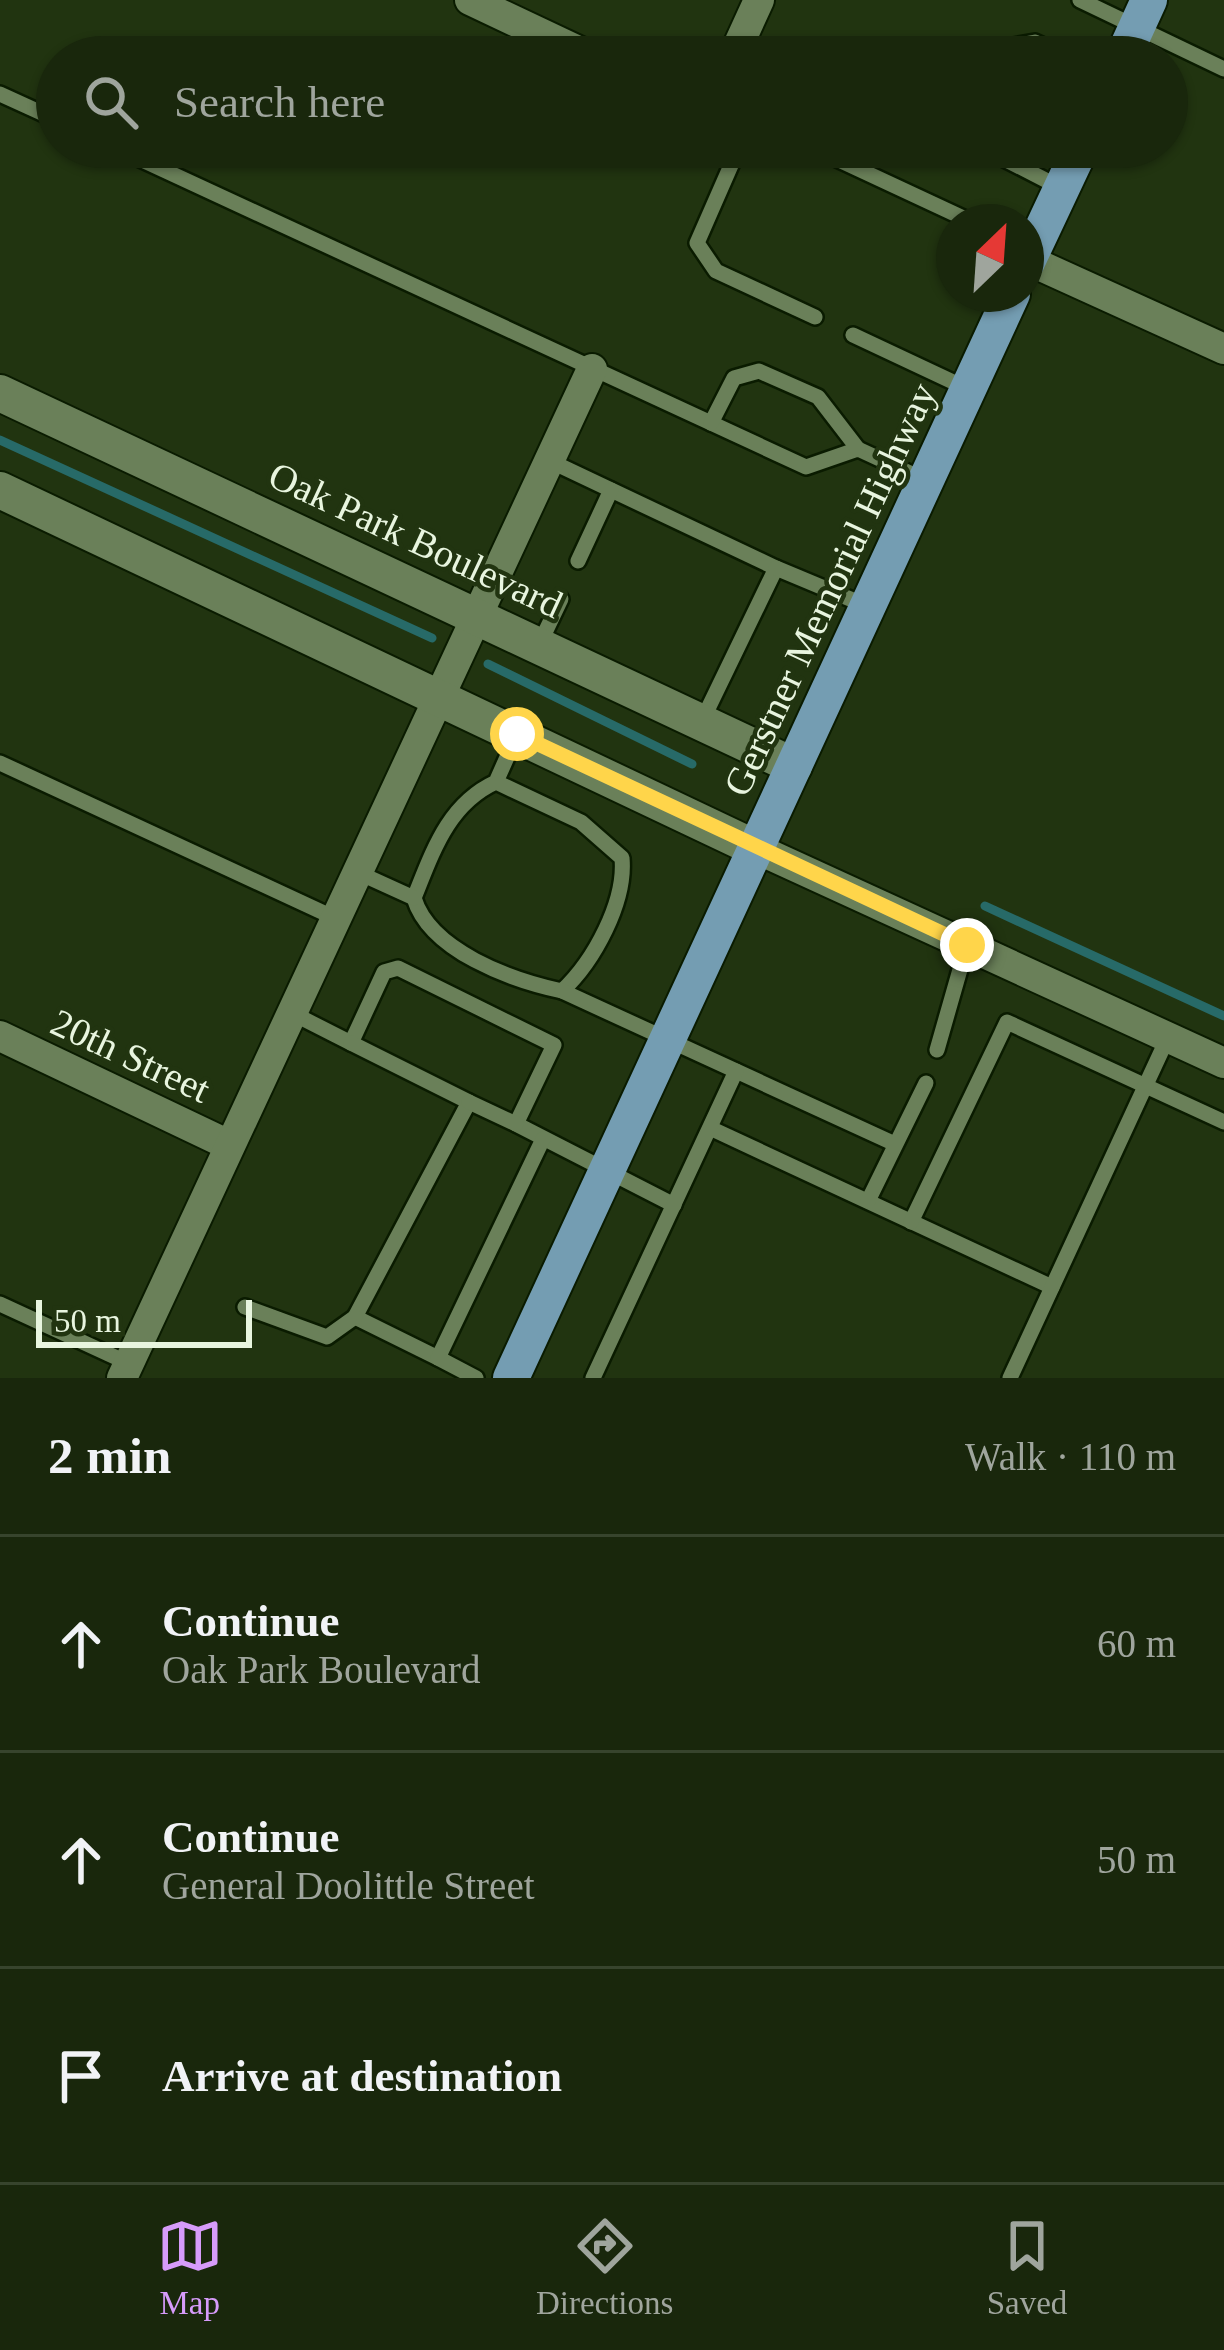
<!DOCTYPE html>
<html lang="en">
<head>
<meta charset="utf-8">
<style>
	:root { --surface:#19270c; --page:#222f15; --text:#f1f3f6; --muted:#9fa59d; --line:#37442d; --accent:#d69bfa }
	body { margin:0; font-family:Georgia,serif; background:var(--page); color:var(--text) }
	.compass { position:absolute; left:936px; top:204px; width:108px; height:108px; border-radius:50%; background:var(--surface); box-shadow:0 3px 9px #0004; rotate:25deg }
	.scale { position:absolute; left:36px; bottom:30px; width:216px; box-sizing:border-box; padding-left:12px; border:6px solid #e8f5df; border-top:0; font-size:33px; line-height:42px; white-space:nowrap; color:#e8f5df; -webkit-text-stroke:9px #213410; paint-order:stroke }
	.stop { position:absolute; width:36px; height:36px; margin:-27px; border:9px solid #ffd54a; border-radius:50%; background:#fff }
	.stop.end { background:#ffd54a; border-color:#fff; box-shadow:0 3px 12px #0008 }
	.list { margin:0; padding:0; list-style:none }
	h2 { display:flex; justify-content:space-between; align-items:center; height:156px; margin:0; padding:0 48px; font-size:51px }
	h2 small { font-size:39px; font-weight:400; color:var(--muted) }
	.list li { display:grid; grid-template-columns:78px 1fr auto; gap:36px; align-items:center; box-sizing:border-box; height:216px; padding:0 48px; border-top:3px solid var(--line) }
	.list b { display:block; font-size:45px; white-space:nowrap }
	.list p { margin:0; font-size:39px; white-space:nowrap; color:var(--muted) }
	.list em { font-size:39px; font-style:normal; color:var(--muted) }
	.icon { flex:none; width:66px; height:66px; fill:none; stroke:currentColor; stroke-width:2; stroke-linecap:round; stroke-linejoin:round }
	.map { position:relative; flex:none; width:1224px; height:1378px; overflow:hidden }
	.search { position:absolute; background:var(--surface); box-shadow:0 3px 9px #0004; left:36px; right:36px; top:36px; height:132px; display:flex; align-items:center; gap:30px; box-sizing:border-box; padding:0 42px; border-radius:66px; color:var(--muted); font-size:45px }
	.sheet { height:804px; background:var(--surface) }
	nav { display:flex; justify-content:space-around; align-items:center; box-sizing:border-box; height:168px; border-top:3px solid var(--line); background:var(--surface); font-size:33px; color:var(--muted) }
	nav a { display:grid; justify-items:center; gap:6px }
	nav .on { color:var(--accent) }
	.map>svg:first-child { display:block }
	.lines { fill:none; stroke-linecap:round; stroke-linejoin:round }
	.stream { stroke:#276a68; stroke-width:9 }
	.lane-casing { stroke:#0a1b00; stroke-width:20 }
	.street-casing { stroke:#0a1b00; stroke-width:34 }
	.secondary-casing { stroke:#0a1b00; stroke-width:40 }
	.primary-casing { stroke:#0a1b00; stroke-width:40 }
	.lane { stroke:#6a8059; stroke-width:15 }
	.street { stroke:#6a8059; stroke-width:30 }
	.secondary { stroke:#6a8059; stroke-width:36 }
	.primary { stroke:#749db2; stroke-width:36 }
	.route { stroke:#ffd54a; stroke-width:15 }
	.labels { text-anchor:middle; stroke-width:9; stroke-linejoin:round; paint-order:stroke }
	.street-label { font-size:39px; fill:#e8f5df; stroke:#213410 }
</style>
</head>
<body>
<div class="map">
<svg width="1224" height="1378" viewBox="0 0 1224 1378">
	<rect width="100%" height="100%" fill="#213410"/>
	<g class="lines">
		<g class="stream">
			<path d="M0 440 432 638"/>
			<path d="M488 664 692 764"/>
			<path d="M985 906 1224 1016"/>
		</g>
		<g class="lane-casing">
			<g id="lane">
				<path d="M1080 0 1224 69"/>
				<path d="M1003 57 1008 47 1035 42 1068 57"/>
				<path d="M0 94 57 120"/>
				<path d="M114 147 806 467 858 449 925 480"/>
				<path d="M739 147 697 243 716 271 815 317"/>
				<path d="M811 147 972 222"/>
				<path d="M981 147 1061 188"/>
				<path d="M853 335 968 389"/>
				<path d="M711 423 734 378 759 371 818 397 858 449"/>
				<path d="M550 461 776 568 702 721"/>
				<path d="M578 561 611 490"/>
				<path d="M776 568 867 606"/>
				<path d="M540 643 561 599"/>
				<path d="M0 763 337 919"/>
				<path d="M496 782 581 822 622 858C626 902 594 961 562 991 511 980 430 951 414 898 433 851 448 804 496 782L516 737"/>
				<path d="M359 873 414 898"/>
				<path d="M562 991 895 1144"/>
				<path d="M292 1013 351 1043 384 972 398 968 554 1045 516 1124 674 1205"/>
				<path d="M351 1043 469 1102 355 1317 438 1358"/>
				<path d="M937 1050 967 945"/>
				<path d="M469 1102 516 1124"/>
				<path d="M710 1128 1052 1287"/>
				<path d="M868 1201 926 1083"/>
				<path d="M911 1222 1007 1022 1224 1122"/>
				<path d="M0 1304 128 1363"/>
				<path d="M245 1307 327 1337 355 1317"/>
				<path d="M476 1378 438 1358 543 1139"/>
				<path d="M593 1378 736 1071"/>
				<path d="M1010 1378 1168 1037"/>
			</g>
		</g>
		<g class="street-casing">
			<g id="street">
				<path d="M470 0 591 57"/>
				<path d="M733 57 759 0"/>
				<path d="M1028 260 1224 349"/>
				<path d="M755 848 1224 1063"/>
				<path d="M0 1036 229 1145"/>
				<path d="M122 1378 592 369"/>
			</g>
		</g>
		<g class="secondary-casing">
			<g id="secondary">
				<path d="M0 393 794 766"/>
				<path d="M0 490 755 848"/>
			</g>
		</g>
		<g class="primary-casing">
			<g id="primary">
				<path d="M1123 57 1149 0"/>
				<path d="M1026 264 1081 147"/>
				<path d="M511 1378 1012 294"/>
			</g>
		</g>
		<use href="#lane" class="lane"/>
		<use href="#street" class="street"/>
		<use href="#secondary" class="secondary"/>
		<use href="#primary" class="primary"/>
	</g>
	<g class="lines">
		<path class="route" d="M517 734 967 945"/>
	</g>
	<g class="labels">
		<g class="street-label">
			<text transform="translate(416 539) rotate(25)" y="14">Oak Park Boulevard</text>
			<text transform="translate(829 589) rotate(-65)" y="14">Gerstner Memorial Highway</text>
			<text transform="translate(131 1055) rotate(25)" y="14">20th Street</text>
		</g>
	</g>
</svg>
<svg class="compass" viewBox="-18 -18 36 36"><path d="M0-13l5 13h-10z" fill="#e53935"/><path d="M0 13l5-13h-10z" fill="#9fa59d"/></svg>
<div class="scale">50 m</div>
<div class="stop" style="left:517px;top:734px"></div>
<div class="stop end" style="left:967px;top:945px"></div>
<div class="search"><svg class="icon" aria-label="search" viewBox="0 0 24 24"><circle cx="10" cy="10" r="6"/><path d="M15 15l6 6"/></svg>Search here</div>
</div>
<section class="sheet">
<h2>2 min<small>Walk · 110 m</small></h2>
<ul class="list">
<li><svg class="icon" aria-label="ahead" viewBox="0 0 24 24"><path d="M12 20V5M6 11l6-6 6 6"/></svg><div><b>Continue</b><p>Oak Park Boulevard</p></div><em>60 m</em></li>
<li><svg class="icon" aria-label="ahead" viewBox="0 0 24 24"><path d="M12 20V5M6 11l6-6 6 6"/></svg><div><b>Continue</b><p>General Doolittle Street</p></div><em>50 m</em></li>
<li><svg class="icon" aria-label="arrive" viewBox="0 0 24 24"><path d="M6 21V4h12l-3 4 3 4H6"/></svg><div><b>Arrive at destination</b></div></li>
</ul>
</section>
<nav>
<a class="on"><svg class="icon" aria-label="map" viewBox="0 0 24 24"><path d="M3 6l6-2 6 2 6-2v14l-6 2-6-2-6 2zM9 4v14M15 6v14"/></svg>Map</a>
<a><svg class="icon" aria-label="directions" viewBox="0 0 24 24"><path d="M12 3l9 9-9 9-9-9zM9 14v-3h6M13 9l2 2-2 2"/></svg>Directions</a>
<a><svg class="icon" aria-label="saved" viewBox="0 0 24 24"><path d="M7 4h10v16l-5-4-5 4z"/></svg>Saved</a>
</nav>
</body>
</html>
